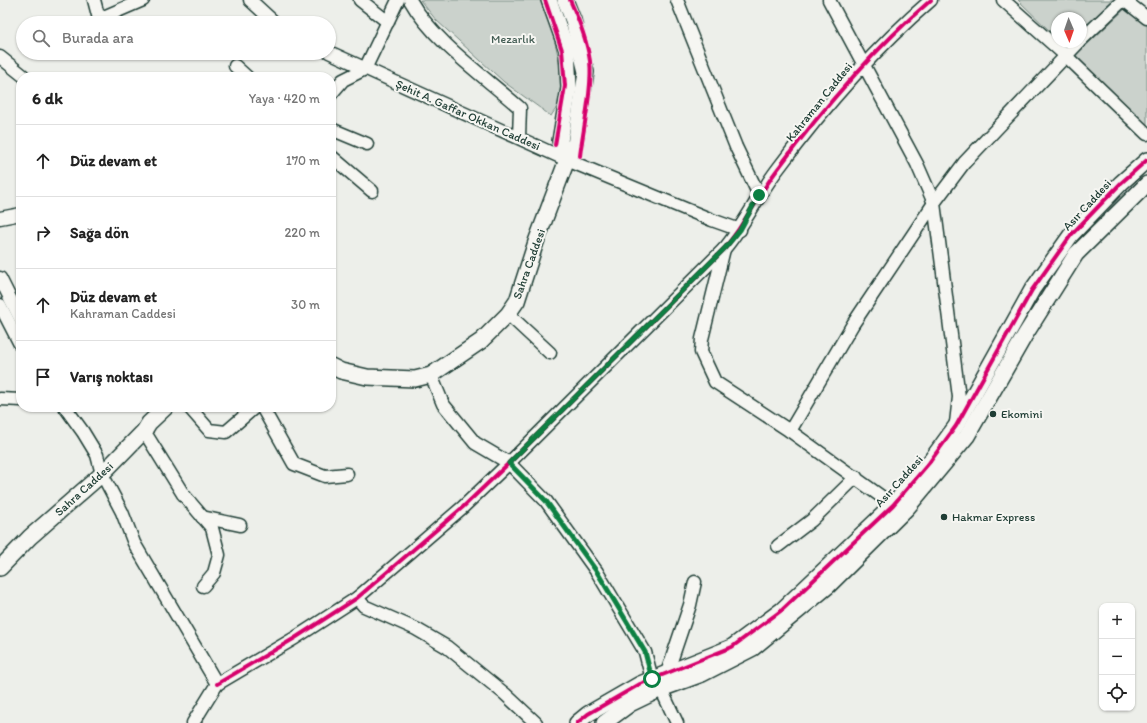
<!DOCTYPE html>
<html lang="tr">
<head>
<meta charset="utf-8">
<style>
	:root { --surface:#fff; --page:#f6f6f6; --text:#222; --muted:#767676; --line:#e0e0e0 }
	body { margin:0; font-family:Itim,sans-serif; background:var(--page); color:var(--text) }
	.controls { position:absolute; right:12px; bottom:12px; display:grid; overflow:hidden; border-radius:8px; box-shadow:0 1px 3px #0004 }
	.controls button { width:36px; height:36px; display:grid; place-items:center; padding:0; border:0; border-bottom:1px solid var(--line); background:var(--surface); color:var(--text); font:20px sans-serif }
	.compass { position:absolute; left:1051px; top:12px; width:36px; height:36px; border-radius:50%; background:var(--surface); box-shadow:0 1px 3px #0004; rotate:178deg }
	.stop { position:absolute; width:12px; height:12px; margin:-9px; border:3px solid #0b8043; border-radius:50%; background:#fff }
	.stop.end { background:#0b8043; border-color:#fff; box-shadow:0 1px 4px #0008 }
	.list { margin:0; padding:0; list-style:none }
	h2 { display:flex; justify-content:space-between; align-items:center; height:52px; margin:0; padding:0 16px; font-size:17px }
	h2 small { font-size:13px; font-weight:400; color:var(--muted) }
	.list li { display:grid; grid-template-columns:26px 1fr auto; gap:12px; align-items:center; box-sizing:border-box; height:72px; padding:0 16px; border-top:1px solid var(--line) }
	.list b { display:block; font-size:15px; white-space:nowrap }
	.list p { margin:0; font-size:13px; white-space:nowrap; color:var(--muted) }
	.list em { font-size:13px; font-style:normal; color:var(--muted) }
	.icon { flex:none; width:22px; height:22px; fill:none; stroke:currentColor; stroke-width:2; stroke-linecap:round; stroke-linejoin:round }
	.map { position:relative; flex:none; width:1147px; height:723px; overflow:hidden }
	.search { position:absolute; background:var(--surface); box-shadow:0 1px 3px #0004; left:16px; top:16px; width:320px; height:44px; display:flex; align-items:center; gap:10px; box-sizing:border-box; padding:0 14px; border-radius:22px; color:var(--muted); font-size:15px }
	.panel { position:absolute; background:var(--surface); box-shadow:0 1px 3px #0004; left:16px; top:72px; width:320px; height:340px; border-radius:16px }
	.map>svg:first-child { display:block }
	.green { fill:#cbd2cc; stroke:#758880 }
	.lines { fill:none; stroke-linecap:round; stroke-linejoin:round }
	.minor-casing { stroke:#1f3d34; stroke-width:15 }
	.tertiary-casing { stroke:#1f3d34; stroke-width:18 }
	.minor { stroke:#f6f6f2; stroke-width:12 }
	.tertiary { stroke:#f6f6f2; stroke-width:15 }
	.cycleway-casing { stroke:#f6f6f2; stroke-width:6 }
	.cycleway { stroke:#d6006c; stroke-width:4 }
	.route { stroke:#0b8043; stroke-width:5 }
	.poi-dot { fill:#1f3d34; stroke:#f6f6f2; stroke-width:1.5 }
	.labels { text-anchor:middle; stroke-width:4; stroke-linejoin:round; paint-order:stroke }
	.park-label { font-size:12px; fill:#415b52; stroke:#f6f6f2 }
	.street-label { font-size:12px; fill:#1f3d34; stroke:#f6f6f2 }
	.poi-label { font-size:12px; fill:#1f3d34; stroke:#f6f6f2; text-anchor:start }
</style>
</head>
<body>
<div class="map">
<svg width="1147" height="723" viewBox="0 0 1147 723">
	<rect width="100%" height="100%" fill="#edefea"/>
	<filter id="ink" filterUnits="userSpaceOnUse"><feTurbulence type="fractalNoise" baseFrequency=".025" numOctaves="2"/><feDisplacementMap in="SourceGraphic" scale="8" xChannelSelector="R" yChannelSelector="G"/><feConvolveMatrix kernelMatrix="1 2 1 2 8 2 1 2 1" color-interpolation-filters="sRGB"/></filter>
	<g filter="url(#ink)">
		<g class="green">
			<path d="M420 0H541C552 27 564 68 561 97 561 103 554 111 551 116L504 82 436 20Z"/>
			<path d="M1018 0H1117L1081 31V18H1057V38Z"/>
			<path d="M1127 7 1147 23V126L1075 56Z"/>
		</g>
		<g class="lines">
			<g class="minor-casing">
				<g id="minor">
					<path d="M94 0 99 19 143 0"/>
					<path d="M250 0 275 23"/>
					<path d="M360 0 388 22"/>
					<path d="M410 0C433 41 484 76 520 108L519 137"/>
					<path d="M677 0 736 147 759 195"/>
					<path d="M829 0 917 164 934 203 959 397 956 423"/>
					<path d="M1003 0 1065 55 1147 134"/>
					<path d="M1124 0 1147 18"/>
					<path d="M1081 40 1123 0"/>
					<path d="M329 52 567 160 712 220 740 230"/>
					<path d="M0 57 25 77"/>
					<path d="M235 66 247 77"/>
					<path d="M331 94 343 80 365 69 398 0"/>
					<path d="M331 129 367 144"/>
					<path d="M331 156 372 191"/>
					<path d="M0 218 21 214"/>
					<path d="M724 249 702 339 701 352 715 382 790 431 893 505"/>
					<path d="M0 278 21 320"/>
					<path d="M0 305 21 346"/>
					<path d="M508 314 550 353"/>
					<path d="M431 375 443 404 475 443 509 463 546 501 597 572 645 652 652 679 661 689 677 723"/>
					<path d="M0 399 21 400"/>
					<path d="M65 407 83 432 97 455 102 474 122 512 134 543 217 684 193 723"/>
					<path d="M189 407 209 430 226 432 255 407"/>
					<path d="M262 407 294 464 325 476 347 474"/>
					<path d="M144 431 183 494 212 528 219 555 214 573 203 586"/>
					<path d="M790 431 853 324 934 203 964 163 1079 42"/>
					<path d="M202 517 240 525"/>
					<path d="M778 546 812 520 856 477"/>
					<path d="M357 598 364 606 416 629 447 647 505 694 536 723"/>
					<path d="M667 673 690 605 695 582"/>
					<path d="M217 684 295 638 357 598 463 507 509 463 725 248C745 224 758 195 777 170 823 108 873 50 931 0"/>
				</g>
			</g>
			<g class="tertiary-casing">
				<g id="tertiary">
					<path d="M549 0 567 50 569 88 560 141 567 160"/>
					<path d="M331 366 341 371 367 377 415 379 431 375 481 341 508 314 517 301 536 242 567 160 575 145 586 72 573 20 565 0"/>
					<path d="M0 568 30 537 102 474 144 431 149 423 166 407"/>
					<path d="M577 723 588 714 640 684 732 647 782 610 893 505 929 463 956 426 1032 290 1071 235 1121 183 1147 160"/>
					<path d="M604 723 630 704 661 689 702 674 753 648 828 586 907 508 967 436 1025 335 1076 254 1147 184"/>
				</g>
			</g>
			<use href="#minor" class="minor"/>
			<use href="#tertiary" class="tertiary"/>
			<g class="cycleway-casing">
				<g id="cycleway">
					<path d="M545 0 562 50 565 86 555 145"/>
					<path d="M570 0C579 20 587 40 590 61 593 86 583 130 580 156"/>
					<path d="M217 684 295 638 357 598 463 507 509 463 725 248C745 224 758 195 777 170 823 108 873 50 931 0"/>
					<path d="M577 723 588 714 640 684 732 647 782 610 893 505 929 463 956 426 1032 290 1071 235 1121 183 1147 160"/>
				</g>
			</g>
			<use href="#cycleway" class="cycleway"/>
		</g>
	</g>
	<g class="lines" filter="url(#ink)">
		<path class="route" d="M652 679 645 652 597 572 546 501 509 463 725 248 740 230 759 195"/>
	</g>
	<g class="poi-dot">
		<circle cx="993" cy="414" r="4"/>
		<circle cx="944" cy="517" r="4"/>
	</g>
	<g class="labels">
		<g class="park-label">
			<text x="513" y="43">Mezarlık</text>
		</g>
		<g class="street-label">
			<text transform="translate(819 102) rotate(-51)" y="4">Kahraman Caddesi</text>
			<text transform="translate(468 115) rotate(24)" y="4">Şehit A. Gaffar Okkan Caddesi</text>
			<text transform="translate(1087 205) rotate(-47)" y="4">Asır Caddesi</text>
			<text transform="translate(529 264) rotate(-70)" y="4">Sahra Caddesi</text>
			<text transform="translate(899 481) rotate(-48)" y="4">Asır Caddesi</text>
			<text transform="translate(84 489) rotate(-42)" y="4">Sahra Caddesi</text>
		</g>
		<g class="poi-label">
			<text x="1001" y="418">Ekomini</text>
			<text x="952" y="521">Hakmar Express</text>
		</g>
	</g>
</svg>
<div class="controls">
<button>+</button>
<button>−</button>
<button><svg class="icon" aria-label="locate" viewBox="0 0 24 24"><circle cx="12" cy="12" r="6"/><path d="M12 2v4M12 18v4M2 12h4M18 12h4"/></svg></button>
</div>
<svg class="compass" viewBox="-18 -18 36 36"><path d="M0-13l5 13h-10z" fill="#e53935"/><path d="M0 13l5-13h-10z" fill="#767676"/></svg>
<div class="stop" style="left:652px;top:679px"></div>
<div class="stop end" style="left:759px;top:195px"></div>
<div class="search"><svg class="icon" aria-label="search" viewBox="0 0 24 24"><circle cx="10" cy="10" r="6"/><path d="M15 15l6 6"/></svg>Burada ara</div>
<section class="panel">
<h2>6 dk<small>Yaya · 420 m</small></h2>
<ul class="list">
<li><svg class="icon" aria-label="ahead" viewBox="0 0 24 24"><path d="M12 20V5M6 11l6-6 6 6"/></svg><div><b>Düz devam et</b></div><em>170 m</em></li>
<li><svg class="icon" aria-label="right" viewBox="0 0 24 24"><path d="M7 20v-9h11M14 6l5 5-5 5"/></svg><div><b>Sağa dön</b></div><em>220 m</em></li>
<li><svg class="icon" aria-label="ahead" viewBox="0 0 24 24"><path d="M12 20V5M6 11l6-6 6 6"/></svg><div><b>Düz devam et</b><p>Kahraman Caddesi</p></div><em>30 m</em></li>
<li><svg class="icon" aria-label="arrive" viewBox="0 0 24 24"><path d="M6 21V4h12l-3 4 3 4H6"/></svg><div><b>Varış noktası</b></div></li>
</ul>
</section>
</div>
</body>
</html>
